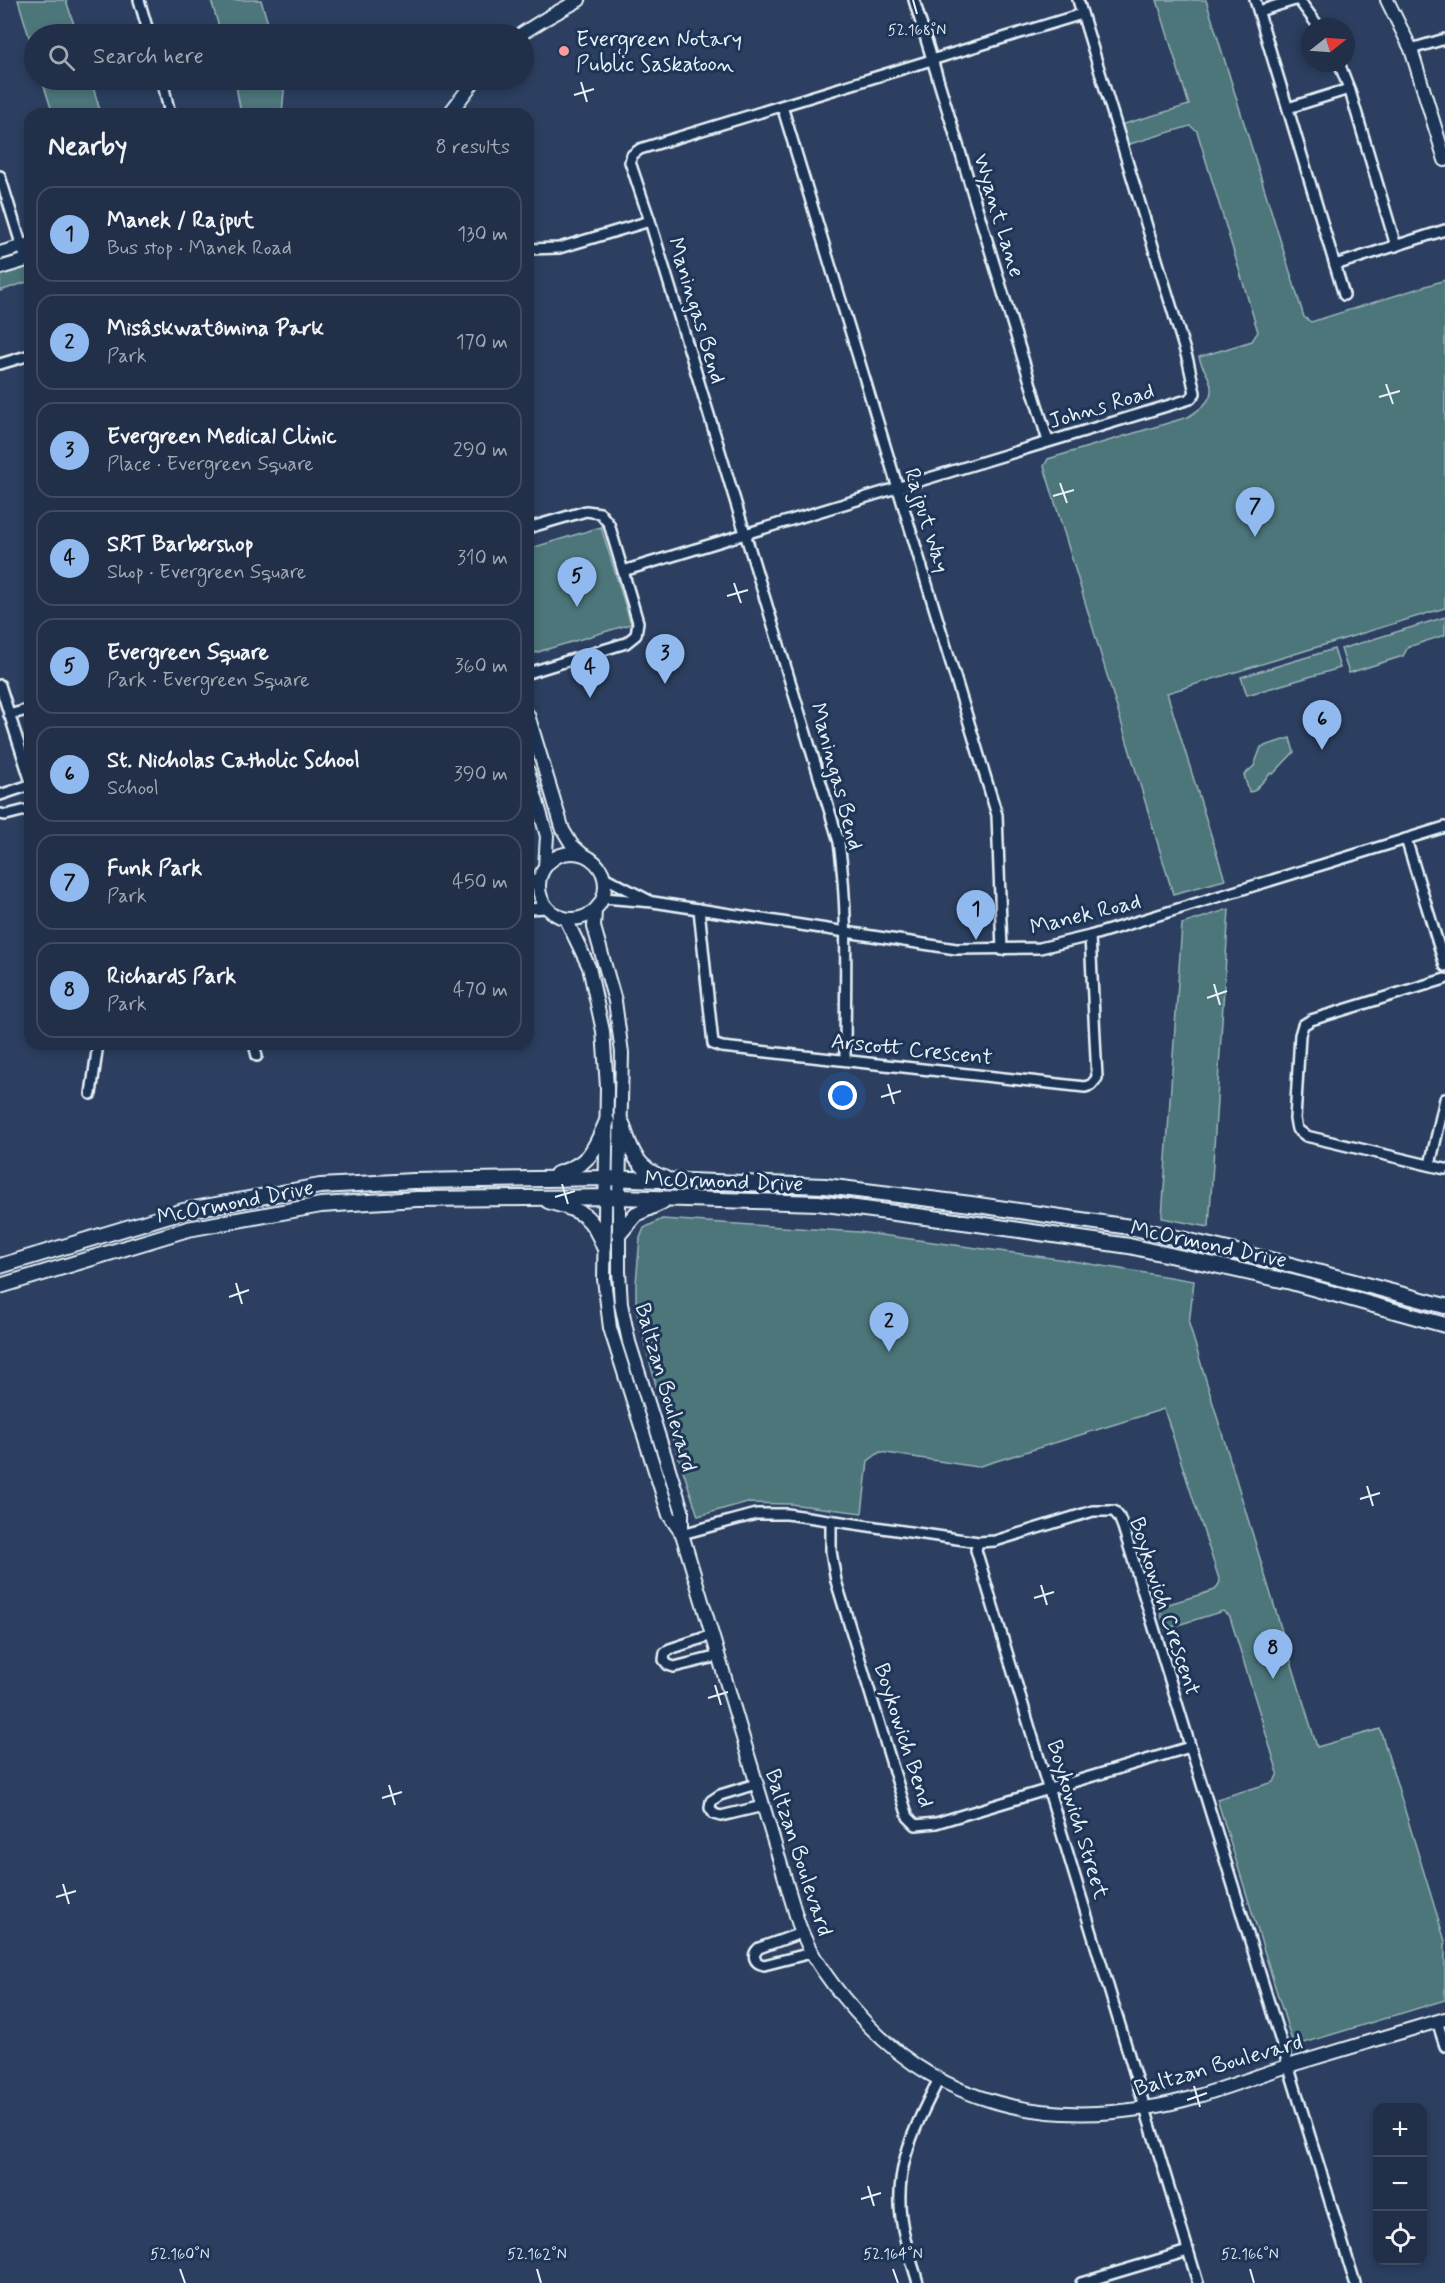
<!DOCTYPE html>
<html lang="en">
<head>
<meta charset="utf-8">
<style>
	:root { --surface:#212f48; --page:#2d3b52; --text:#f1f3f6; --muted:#a2a9b4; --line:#3e4a60; --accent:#90b9f0 }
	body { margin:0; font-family:Mynerve,sans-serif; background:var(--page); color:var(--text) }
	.controls { position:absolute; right:18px; bottom:18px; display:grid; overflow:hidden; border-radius:12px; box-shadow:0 3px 9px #0003 }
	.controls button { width:54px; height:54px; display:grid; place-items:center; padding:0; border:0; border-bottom:2px solid var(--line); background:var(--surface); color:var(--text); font:30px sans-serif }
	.compass { position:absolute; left:1301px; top:18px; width:54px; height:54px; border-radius:50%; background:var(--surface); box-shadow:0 3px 9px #0003; rotate:73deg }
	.you { position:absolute; left:843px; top:1096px; width:21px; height:21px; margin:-15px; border:4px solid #fff; border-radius:50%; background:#1a73e8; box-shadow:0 0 0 9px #1a73e833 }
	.badge { display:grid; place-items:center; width:39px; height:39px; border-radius:50%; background:var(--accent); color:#111; font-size:20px; font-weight:700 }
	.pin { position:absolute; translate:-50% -50px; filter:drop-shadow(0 2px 3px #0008) }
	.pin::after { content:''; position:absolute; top:32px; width:21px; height:18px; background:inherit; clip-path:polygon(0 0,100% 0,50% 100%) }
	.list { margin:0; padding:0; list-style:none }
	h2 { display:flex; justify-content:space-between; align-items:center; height:78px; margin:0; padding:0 24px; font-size:26px }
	h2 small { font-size:20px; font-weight:400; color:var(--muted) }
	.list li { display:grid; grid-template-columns:39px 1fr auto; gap:18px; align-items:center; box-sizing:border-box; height:96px; margin:0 12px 12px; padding:0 12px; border:2px solid var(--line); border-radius:18px }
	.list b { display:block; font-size:22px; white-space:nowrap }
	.list p { margin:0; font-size:20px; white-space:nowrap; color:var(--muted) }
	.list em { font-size:20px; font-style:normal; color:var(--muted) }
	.icon { flex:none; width:33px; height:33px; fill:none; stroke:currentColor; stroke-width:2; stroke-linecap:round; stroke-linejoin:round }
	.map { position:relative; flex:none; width:1445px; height:2283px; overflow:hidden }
	.search { position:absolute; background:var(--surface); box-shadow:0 3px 9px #0003; left:24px; top:24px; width:510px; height:66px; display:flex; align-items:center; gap:15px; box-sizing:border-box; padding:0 21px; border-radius:33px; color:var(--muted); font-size:22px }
	.panel { position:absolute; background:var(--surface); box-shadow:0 3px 9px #0003; left:24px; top:108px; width:510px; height:942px; border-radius:18px }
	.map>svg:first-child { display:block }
	.green { fill:#4d767a; stroke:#9ab4b9; stroke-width:1.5 }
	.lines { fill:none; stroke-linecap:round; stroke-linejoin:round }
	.minor-casing { stroke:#e8f1f8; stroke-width:14 }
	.tertiary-casing { stroke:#e8f1f8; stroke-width:16 }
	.secondary-casing { stroke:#e8f1f8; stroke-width:18 }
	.minor { stroke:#1d3557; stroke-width:9 }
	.tertiary { stroke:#1d3557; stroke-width:12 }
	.secondary { stroke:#1d3557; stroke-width:14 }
	.ticks { fill:none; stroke:#e8f1f8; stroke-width:2 }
	.poi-dot { fill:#ff9aa2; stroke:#1d3557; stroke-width:2 }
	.labels { text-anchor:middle; stroke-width:6; stroke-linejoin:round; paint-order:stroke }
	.poi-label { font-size:22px; fill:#e8f1f8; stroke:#1d3557; text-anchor:start }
	.street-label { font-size:22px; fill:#e8f1f8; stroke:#1d3557 }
	.ticks-label { font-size:15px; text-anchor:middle; fill:#e8f1f8; stroke:#1d3557; stroke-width:6; stroke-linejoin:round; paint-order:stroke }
</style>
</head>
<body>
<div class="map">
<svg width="1445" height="2283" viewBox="0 0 1445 2283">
	<rect width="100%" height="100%" fill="#2c3f60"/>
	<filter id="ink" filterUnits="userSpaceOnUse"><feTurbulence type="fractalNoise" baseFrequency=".0167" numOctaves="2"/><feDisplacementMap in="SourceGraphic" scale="12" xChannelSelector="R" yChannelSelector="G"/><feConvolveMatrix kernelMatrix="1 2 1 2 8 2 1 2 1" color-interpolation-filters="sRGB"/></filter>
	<g filter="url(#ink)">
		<g class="green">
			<path d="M18 0H66L77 34H34V53Z"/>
			<path d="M211 0H261L271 34H221Z"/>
			<path d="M1157 0H1206L1304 317 1311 322 1445 280V608L1167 693 1225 880 1173 894 1044 466 1048 459 1188 417C1202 408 1217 398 1209 379 1206 371 1201 366 1199 357L1252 341 1258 332 1197 131 1190 126 1123 146 1117 126 1189 105Z"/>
			<path d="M42 80H91L101 114H53Z"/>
			<path d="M235 80H285L282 114H241Z"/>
			<path d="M30 266V281L0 291V275Z"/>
			<path d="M601 527 631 624 528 655V549Z"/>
			<path d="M1445 617V635L1408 647 1403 656 1349 673 1341 649Z"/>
			<path d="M1334 649 1340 668 1247 695 1241 677Z"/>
			<path d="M1290 738 1294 752 1273 774 1271 773 1254 791 1249 792 1244 775 1254 766 1261 747Z"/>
			<path d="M1229 909 1209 1227 1162 1218 1182 924Z"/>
			<path d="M662 1219 859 1232 1066 1260 1194 1281 1189 1324 1317 1747 1380 1729 1445 1941V2000L1301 2044 1292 2041 1217 1799 1274 1782 1278 1773 1230 1617 1223 1611 1165 1629 1159 1607 1215 1590 1220 1582 1164 1409 977 1467 880 1452 868 1461 862 1513 790 1504 744 1503 698 1516 659 1397 636 1309V1283L640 1238 644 1228Z"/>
		</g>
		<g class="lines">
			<g class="minor-casing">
				<g id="minor">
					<path d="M139 0 149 34"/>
					<path d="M914 0 1048 441"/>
					<path d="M1255 0 1344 295"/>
					<path d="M1299 0 1319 27"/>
					<path d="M1259 11 1295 0"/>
					<path d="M1411 49 1445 39"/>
					<path d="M1339 63 1350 91 1396 246"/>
					<path d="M162 80 170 114"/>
					<path d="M782 106 997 815 1002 950"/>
					<path d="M1288 108 1349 89"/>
					<path d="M0 176 26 260"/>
					<path d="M528 249 559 248 650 221"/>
					<path d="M1335 265 1445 230"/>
					<path d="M0 364 30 355"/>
					<path d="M528 528 586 511 600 513 609 524 638 622 636 635 626 643 528 673"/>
					<path d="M623 571 1190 399 1195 393 1188 361 1078 0"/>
					<path d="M0 685 30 779"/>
					<path d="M9 715 30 709"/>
					<path d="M0 795 30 785"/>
					<path d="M0 814 6 815 30 809"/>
					<path d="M1406 839 1445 966"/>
					<path d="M604 877 648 900"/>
					<path d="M528 887 541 875"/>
					<path d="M603 898 653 902 956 949 1040 948 1090 936 1445 827"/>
					<path d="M528 909 547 908"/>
					<path d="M699 909 713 1044 722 1047 1085 1087 1091 1085 1097 1078 1090 936"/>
					<path d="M1445 979 1311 1020 1303 1025 1300 1035 1295 1119 1297 1129 1306 1136 1445 1169"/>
					<path d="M254 1044 257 1056"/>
					<path d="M845 1060C845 988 849 914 839 842L650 221 630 162 632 155 640 149 1082 14"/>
					<path d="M91 1094 98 1044"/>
					<path d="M1430 1165 1445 1099"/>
					<path d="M831 1521V1551L836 1581 908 1817 916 1825 936 1823 1190 1747"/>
					<path d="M682 1534 756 1514H787L978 1542 995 1541 1093 1511H1114L1119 1517 1123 1527 1355 2283"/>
					<path d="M978 1542 976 1550 1198 2283"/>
					<path d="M712 1635 670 1649 665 1653 664 1660 668 1665 674 1667 719 1656"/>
					<path d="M756 1784 720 1795 711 1801 710 1808 714 1814 721 1816 763 1806"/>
					<path d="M801 1933 759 1948C751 1955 754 1963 764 1965L811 1953"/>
					<path d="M1437 2021 1445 2046"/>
					<path d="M918 2283C914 2268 908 2253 905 2238 889 2177 912 2132 939 2079"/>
					<path d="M1081 2283 1188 2251"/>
				</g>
			</g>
			<g class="tertiary-casing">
				<g id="tertiary">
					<path d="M1387 0 1411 49 1445 160"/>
					<path d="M521 34 545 19 579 0"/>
					<path d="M449 114 475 80"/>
					<path d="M0 253 30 244"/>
					<path d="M0 268 30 259"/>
					<path d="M528 715 563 830 572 845 582 854"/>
					<path d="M528 771 547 836 545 867"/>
					<circle cx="572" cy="886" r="33"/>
					<path d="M595 911 594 927 615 1001 622 1053 619 1197V1271L621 1304 629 1342 682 1510V1534L798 1922C811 1961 841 1997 869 2026 944 2103 1041 2125 1145 2108 1194 2101 1241 2081 1288 2066 1340 2050 1393 2035 1445 2019"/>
					<path d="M566 919 589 967 603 1031 607 1087 604 1279 610 1328 669 1515 682 1534"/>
				</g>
			</g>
			<g class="secondary-casing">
				<g id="secondary">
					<path d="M622 1123C630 1149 636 1169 664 1178"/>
					<path d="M557 1174C590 1164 594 1151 607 1121"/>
					<path d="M548 1201C581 1211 591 1213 604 1247"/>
					<path d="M619 1234 636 1214 662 1202"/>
					<path d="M0 1266 183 1211 320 1186 413 1181 605 1178 825 1186 971 1204 1130 1227 1283 1263 1445 1306"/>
					<path d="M0 1286 188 1229 321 1205 417 1199 619 1197 818 1203 971 1223 1129 1246 1291 1282 1445 1325"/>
				</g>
			</g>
			<use href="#minor" class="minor"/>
			<use href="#tertiary" class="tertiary"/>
			<use href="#secondary" class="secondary"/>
		</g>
	</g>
	<path class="ticks" d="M913 0 917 14M581 82 587 102M574 95 594 89M1386 384 1393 404M1379 397 1400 391M1060 483 1067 503M1053 496 1074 490M734 583 741 603M727 596 748 590M1214 984 1220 1005M1207 998 1227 991M888 1084 894 1104M881 1097 901 1091M562 1184 568 1204M555 1197 575 1191M236 1283 242 1304M229 1297 249 1290M1367 1486 1373 1506M1360 1499 1380 1493M1041 1585 1047 1605M1034 1598 1054 1592M715 1685 721 1705M708 1698 728 1692M389 1785 395 1805M382 1798 402 1792M63 1884 69 1904M56 1897 76 1891M1194 2086 1200 2107M1187 2100 1207 2093M868 2186 874 2206M861 2199 881 2193M180 2269 185 2283M537 2269 541 2283M893 2269 898 2283M1250 2269 1254 2283"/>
	<circle class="poi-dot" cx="564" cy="51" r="6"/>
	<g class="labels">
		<g class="poi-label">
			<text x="576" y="46">Evergreen Notary<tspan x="576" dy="25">Public Saskatoon</tspan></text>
		</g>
		<g class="street-label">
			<text transform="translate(1000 215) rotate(73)" y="8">Wyant Lane</text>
			<text transform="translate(698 310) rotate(73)" y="8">Maningas Bend</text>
			<text transform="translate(1101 405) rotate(-17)" y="8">Johns Road</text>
			<text transform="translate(928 520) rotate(73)" y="8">Rajput Way</text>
			<text transform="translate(838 776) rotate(75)" y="8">Maningas Bend</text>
			<text transform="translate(1085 913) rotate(-14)" y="8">Manek Road</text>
			<text transform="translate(912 1048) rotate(6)" y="8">Arscott Crescent</text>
			<text transform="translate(724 1180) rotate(2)" y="8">McOrmond Drive</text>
			<text transform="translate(235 1201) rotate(-11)" y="8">McOrmond Drive</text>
			<text transform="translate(1209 1243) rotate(12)" y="8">McOrmond Drive</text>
			<text transform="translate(667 1387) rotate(74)" y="8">Baltzan Boulevard</text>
			<text transform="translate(1166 1606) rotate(72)" y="8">Boykowich Crescent</text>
			<text transform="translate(905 1735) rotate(72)" y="8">Boykowich Bend</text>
			<text transform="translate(1079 1819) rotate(73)" y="8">Boykowich Street</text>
			<text transform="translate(800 1852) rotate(72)" y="8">Baltzan Boulevard</text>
			<text transform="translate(1218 2064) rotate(-16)" y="8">Baltzan Boulevard</text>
		</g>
	</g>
	<g class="ticks-label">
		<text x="917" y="35">52.168°N</text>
		<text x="180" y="2259">52.160°N</text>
		<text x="537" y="2259">52.162°N</text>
		<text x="893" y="2259">52.164°N</text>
		<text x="1250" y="2259">52.166°N</text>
	</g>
</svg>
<div class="controls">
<button>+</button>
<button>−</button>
<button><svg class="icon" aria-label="locate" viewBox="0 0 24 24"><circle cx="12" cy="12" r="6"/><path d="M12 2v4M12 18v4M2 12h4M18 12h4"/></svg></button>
</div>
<svg class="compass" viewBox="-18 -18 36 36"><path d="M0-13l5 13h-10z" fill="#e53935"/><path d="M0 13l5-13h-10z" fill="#a2a9b4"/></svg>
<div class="you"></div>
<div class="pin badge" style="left:976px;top:940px">1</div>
<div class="pin badge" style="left:889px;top:1352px">2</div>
<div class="pin badge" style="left:665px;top:684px">3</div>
<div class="pin badge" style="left:590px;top:698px">4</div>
<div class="pin badge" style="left:577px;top:607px">5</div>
<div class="pin badge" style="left:1322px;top:750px">6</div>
<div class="pin badge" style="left:1255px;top:537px">7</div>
<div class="pin badge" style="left:1273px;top:1679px">8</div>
<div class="search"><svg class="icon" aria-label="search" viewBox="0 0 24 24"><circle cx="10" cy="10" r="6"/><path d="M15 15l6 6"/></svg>Search here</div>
<section class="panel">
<h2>Nearby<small>8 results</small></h2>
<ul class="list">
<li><span class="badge">1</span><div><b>Manek / Rajput</b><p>Bus stop · Manek Road</p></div><em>130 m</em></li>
<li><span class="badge">2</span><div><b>Misâskwatômina Park</b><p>Park</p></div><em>170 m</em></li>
<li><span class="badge">3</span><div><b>Evergreen Medical Clinic</b><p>Place · Evergreen Square</p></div><em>290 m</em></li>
<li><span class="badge">4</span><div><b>SRT Barbershop</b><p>Shop · Evergreen Square</p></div><em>310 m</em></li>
<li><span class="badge">5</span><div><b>Evergreen Square</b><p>Park · Evergreen Square</p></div><em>360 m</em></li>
<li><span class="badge">6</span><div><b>St. Nicholas Catholic School</b><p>School</p></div><em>390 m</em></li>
<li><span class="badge">7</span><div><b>Funk Park</b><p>Park</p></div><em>450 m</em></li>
<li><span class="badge">8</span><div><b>Richards Park</b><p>Park</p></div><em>470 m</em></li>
</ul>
</section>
</div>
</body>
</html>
